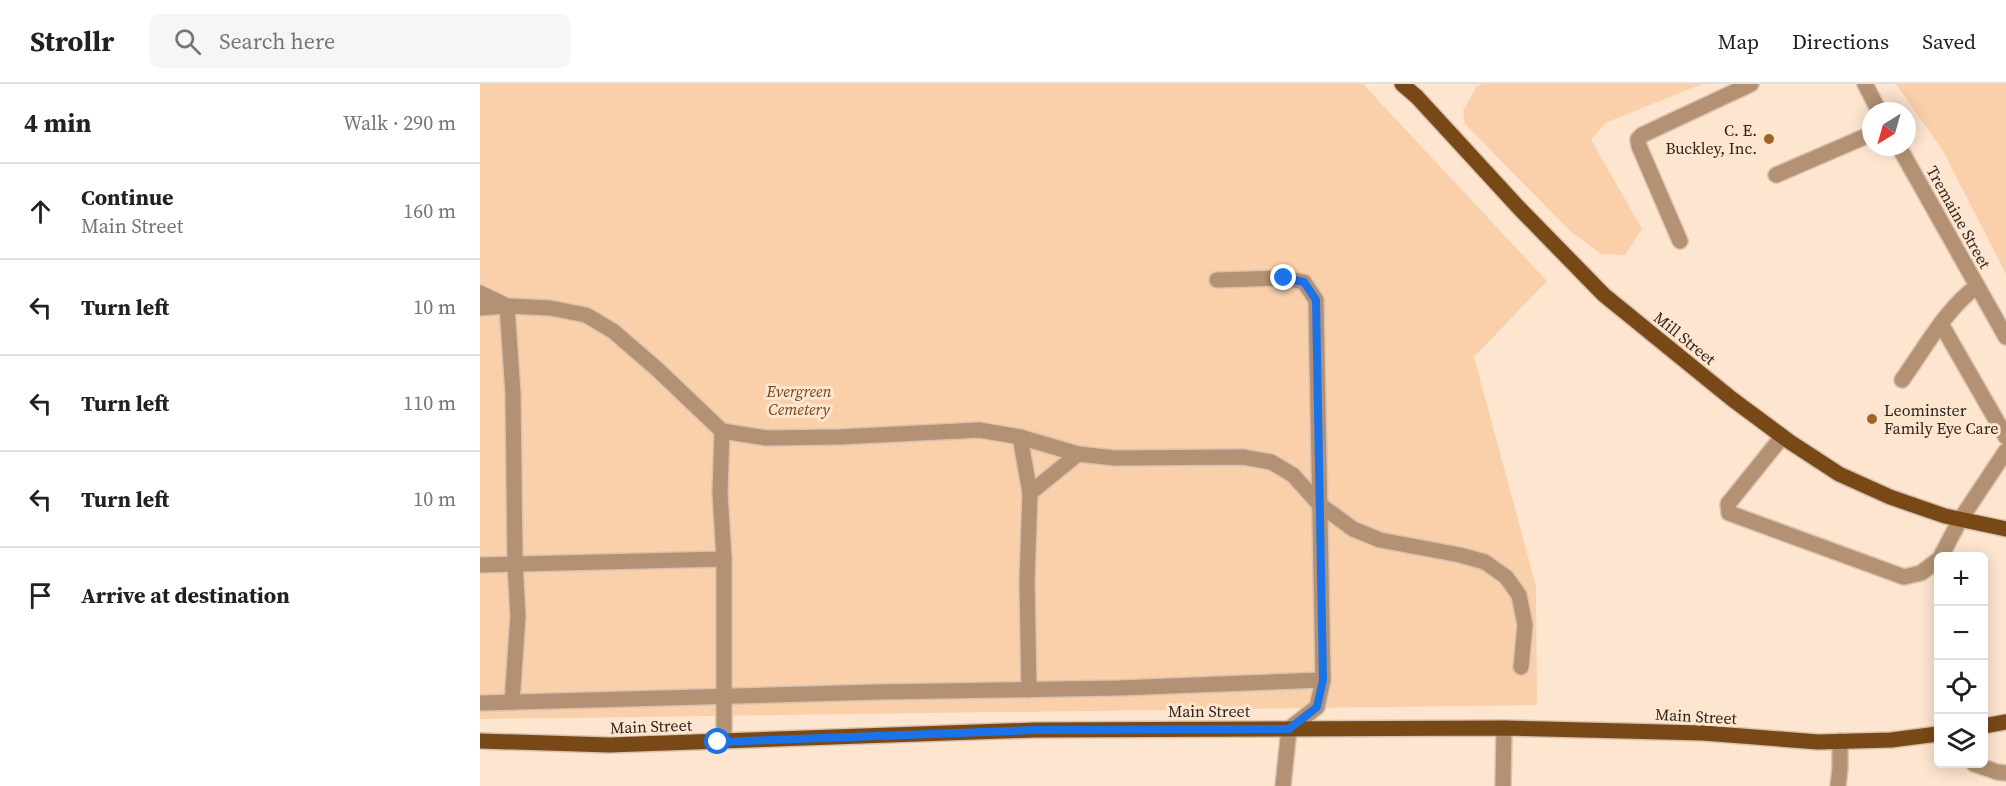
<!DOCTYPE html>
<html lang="en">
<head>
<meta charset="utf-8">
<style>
	:root { --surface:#fff; --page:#f6f6f6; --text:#202124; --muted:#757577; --line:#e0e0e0 }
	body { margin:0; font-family:"Source Serif 4",serif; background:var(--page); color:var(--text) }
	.controls { position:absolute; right:18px; bottom:18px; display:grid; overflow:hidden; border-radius:9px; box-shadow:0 3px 15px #0003 }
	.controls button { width:54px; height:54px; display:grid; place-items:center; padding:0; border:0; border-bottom:2px solid var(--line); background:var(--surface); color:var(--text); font:30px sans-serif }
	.compass { position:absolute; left:1382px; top:18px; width:54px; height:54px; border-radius:50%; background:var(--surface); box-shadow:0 3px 15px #0003; rotate:217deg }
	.stop { position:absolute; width:18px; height:18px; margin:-14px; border:4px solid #1a73e8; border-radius:50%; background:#fff }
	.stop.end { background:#1a73e8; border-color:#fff; box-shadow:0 2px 6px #0008 }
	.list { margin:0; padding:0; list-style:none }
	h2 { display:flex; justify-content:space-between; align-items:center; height:78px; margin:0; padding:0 24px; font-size:26px }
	h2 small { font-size:20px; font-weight:400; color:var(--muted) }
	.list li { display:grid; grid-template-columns:39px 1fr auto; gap:18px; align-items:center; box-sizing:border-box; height:96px; padding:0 24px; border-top:2px solid var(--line) }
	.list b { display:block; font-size:22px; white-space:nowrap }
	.list p { margin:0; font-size:20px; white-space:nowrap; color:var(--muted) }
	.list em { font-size:20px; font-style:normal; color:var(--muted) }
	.icon { flex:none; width:33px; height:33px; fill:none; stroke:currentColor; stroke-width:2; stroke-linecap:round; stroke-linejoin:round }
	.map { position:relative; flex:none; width:1526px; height:702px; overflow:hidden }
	header { display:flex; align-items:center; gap:36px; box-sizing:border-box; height:84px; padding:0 30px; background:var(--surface); border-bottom:2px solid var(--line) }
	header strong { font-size:28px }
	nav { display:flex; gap:33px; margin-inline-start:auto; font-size:21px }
	.search { width:420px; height:54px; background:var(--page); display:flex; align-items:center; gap:15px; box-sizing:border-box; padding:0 21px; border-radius:9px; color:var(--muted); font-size:22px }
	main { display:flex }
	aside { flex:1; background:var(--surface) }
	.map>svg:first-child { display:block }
	.green { fill:#f9d0aa }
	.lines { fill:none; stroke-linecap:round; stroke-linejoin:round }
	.minor-casing { stroke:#d9c2b0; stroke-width:18 }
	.major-casing { stroke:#d9c2b0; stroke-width:18 }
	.minor { stroke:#b39172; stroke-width:15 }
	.major { stroke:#784916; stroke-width:15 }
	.route { stroke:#1a73e8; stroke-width:8 }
	.poi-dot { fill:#9f6424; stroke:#fee5d0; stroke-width:2 }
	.labels { text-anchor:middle; stroke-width:6; stroke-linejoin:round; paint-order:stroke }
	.poi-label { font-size:16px; fill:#2e251d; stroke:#fee5d0; text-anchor:end }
	.street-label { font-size:16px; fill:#2e251d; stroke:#fee5d0 }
	.park-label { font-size:16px; font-style:italic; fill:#70471a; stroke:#fee5d0 }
</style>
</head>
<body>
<header>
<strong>Strollr</strong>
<div class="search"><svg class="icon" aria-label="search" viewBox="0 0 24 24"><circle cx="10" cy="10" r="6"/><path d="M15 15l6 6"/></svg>Search here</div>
<nav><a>Map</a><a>Directions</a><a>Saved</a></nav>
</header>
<main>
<aside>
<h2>4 min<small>Walk · 290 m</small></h2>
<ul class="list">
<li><svg class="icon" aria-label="ahead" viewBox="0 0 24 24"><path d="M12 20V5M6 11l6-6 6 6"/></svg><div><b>Continue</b><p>Main Street</p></div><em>160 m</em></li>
<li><svg class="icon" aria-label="left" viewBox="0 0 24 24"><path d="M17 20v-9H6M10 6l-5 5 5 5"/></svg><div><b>Turn left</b></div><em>10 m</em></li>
<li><svg class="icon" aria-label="left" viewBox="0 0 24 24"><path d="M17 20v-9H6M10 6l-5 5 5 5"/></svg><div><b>Turn left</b></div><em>110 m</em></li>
<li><svg class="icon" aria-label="left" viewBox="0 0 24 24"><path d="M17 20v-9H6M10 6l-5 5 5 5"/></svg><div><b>Turn left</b></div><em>10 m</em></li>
<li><svg class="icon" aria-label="arrive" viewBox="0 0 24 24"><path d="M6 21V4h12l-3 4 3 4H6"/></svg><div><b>Arrive at destination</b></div></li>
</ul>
</aside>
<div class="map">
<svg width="1526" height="702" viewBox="0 0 1526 702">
	<rect width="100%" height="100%" fill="#fee5d0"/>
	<g class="green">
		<path d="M0 0H883L1067 197 994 273 1056 502 1057 621 0 635Z"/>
		<path d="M1002 0H1222L1125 39 1111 56 1162 145 1145 171 1121 170 1090 147 985 40 983 27 996 3Z"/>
		<path d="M1416 0H1526V190L1463 67Z"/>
	</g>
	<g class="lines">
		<g class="minor-casing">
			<g id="minor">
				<path d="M1385 0 1399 27"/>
				<path d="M1419 63 1526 253"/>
				<path d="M1296 91 1391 50"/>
				<path d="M1200 157 1159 62 1158 55 1162 51 1271 0"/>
				<path d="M737 196 804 194 824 198 836 216 843 596 837 623 809 645 803 702"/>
				<path d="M0 209 27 222 0 224"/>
				<path d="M1461 240 1526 353"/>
				<path d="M1422 296C1445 264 1465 226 1497 202"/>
				<path d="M242 347 286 354 359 353 499 346 540 353 598 370 635 374 763 373 791 378 813 391 839 420 873 445 900 456 980 471 1005 478 1026 493 1039 511 1045 541 1041 583"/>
				<path d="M540 353 550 409"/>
				<path d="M1302 353 1248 420 1249 429 1424 493 1441 489 1458 476"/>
				<path d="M1461 472 1480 436 1526 367"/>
				<path d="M0 481 244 475"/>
				<path d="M549 606 547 498 550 409 598 370"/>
				<path d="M32 618 38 532 35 480 33 310 27 222 70 224 106 231 133 247 177 285 242 347 240 409 244 475V657"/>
				<path d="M0 619 398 608 639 604 843 596"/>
				<path d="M1494 680 1517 688 1526 689"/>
				<path d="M1023 702 1024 644"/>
				<path d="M1358 702 1360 684V657"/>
			</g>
		</g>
		<g class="major-casing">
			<g id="major">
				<path d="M922 0 937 13 1039 124 1124 211 1252 315 1310 358 1359 390 1410 413 1465 432 1526 445"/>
				<path d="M1504 642 1526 638"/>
				<path d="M0 657 129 661 555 646 1024 644 1223 649 1338 658 1411 656 1458 650"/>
			</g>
		</g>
		<use href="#minor" class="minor"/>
		<use href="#major" class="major"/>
	</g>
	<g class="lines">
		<path class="route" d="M238 658 555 646 809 645 837 623 843 596 836 216 824 198 804 194"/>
	</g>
	<g class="poi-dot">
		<circle cx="1289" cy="55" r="6"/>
		<circle cx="1392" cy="335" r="6"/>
	</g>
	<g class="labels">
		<g class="poi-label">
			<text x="1277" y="52">C. E.<tspan x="1277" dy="18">Buckley, Inc.</tspan></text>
			<text x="1404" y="332" text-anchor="start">Leominster<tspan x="1404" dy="18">Family Eye Care</tspan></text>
		</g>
		<g class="street-label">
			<text transform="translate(1479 133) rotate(61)" y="6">Tremaine Street</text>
			<text transform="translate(1205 254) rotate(39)" y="6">Mill Street</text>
			<text x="729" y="633">Main Street</text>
			<text transform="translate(1216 632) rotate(3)" y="6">Main Street</text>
			<text transform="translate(171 642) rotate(-2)" y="6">Main Street</text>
		</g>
		<g class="park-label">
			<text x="319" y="313">Evergreen<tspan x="319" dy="18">Cemetery</tspan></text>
		</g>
	</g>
</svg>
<div class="controls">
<button>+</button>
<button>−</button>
<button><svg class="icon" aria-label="locate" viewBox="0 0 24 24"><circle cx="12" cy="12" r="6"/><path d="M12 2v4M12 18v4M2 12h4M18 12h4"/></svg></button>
<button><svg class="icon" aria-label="layers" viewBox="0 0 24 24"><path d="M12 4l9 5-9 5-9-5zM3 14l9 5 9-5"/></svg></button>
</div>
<svg class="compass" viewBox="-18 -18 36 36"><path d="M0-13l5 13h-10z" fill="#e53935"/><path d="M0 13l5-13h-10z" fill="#757577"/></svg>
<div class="stop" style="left:238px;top:658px"></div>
<div class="stop end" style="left:804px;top:194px"></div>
</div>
</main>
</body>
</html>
